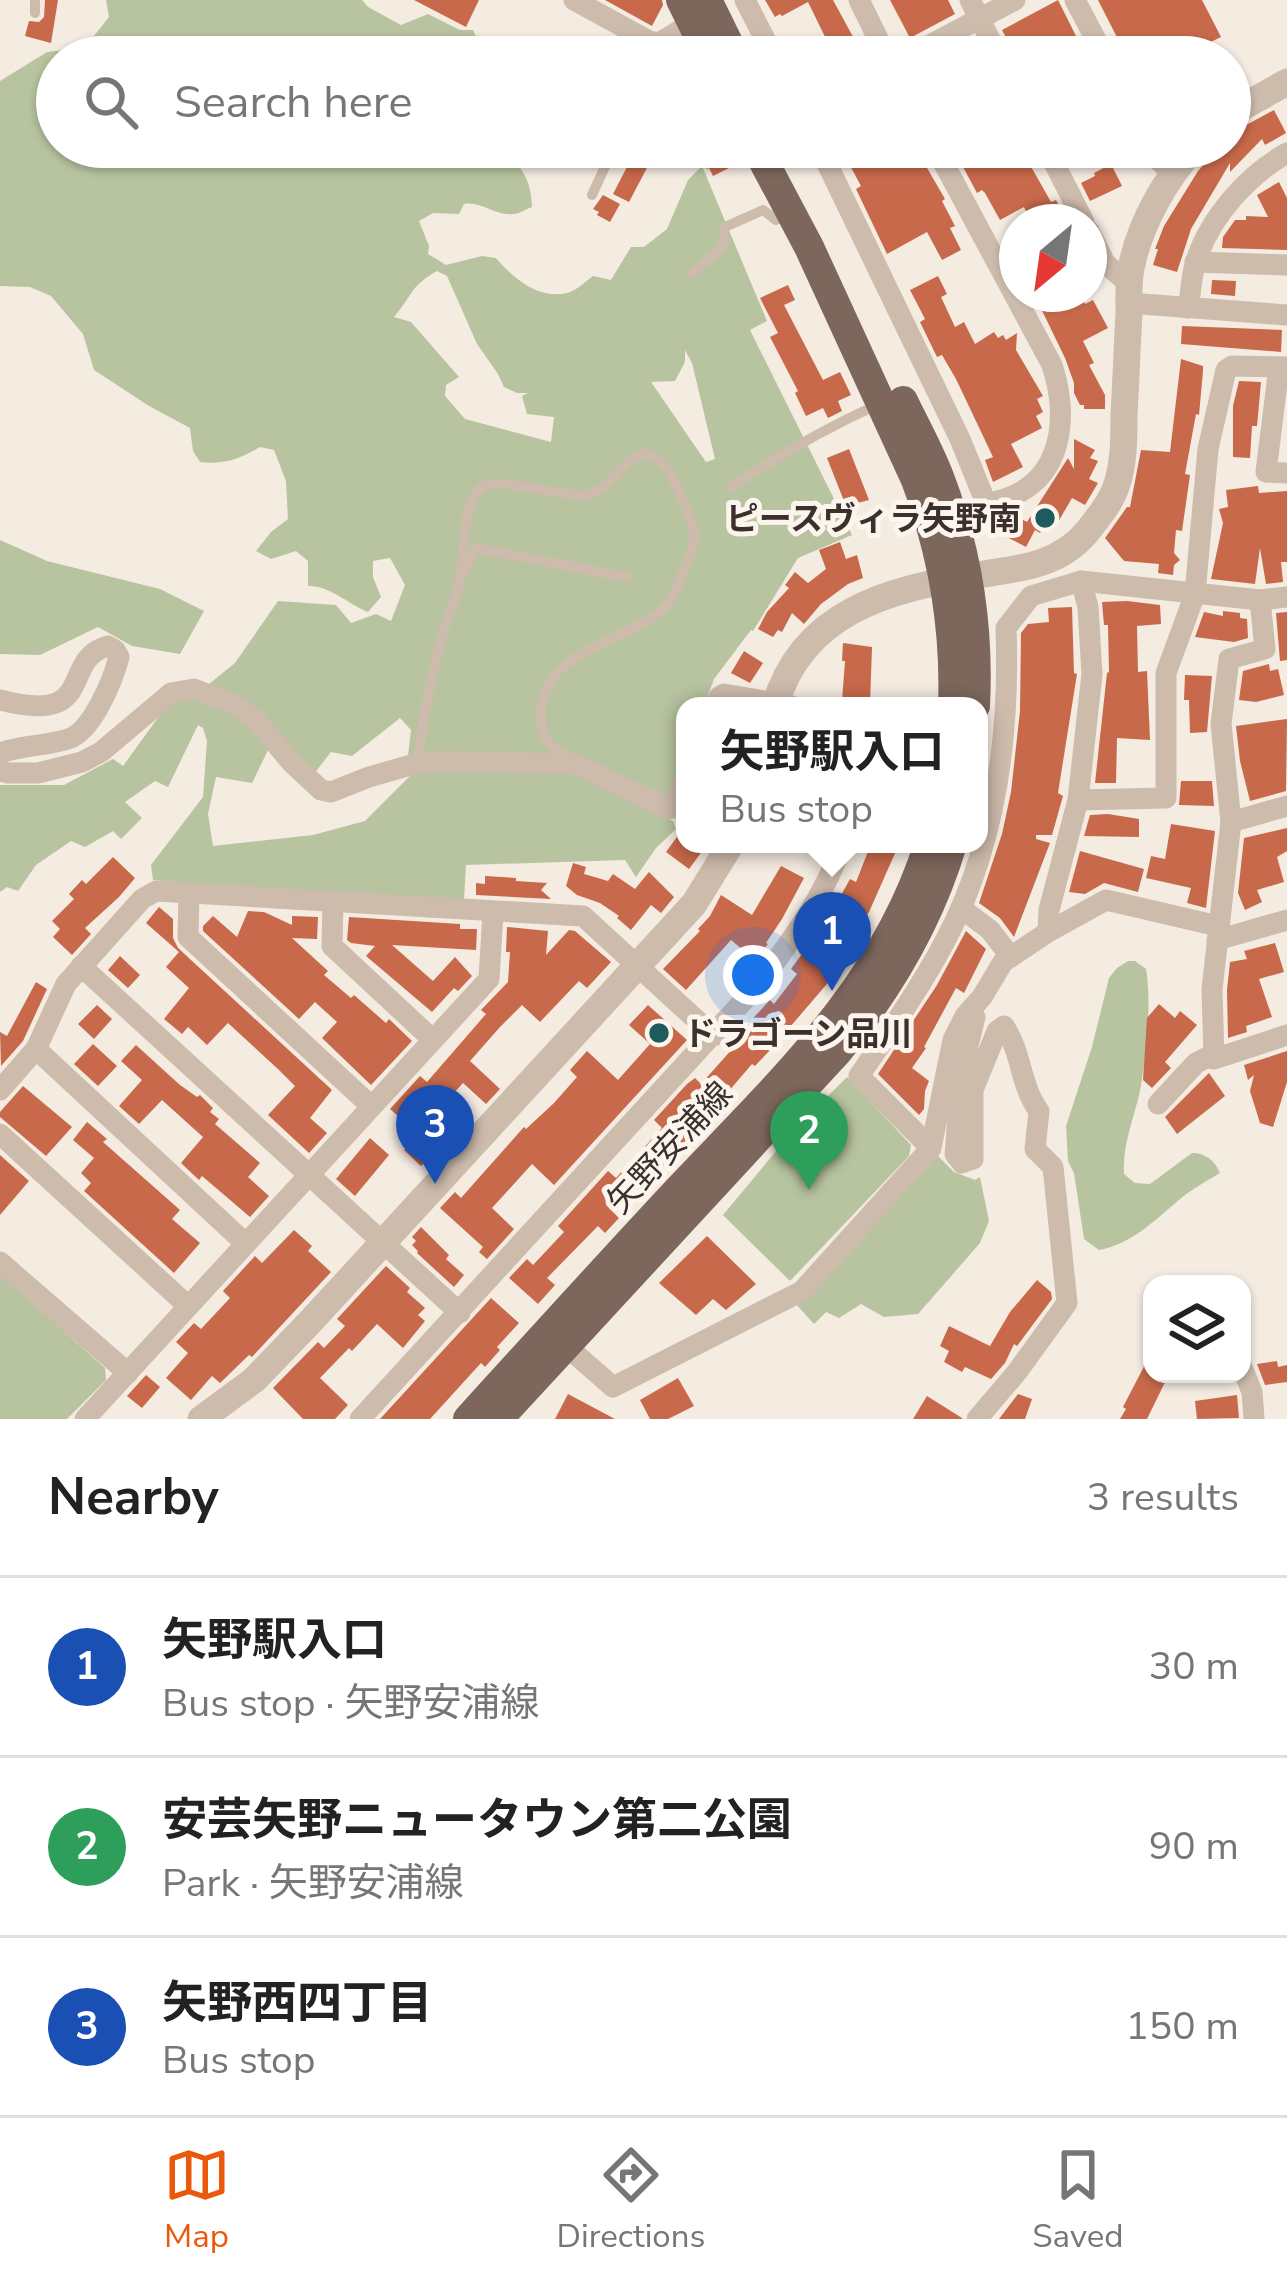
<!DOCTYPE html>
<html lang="en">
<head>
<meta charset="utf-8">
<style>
	:root { --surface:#fff; --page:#f6f6f6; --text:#222; --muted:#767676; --line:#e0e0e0; --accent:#ea580c }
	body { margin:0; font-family:"Nunito Sans","Noto Sans JP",sans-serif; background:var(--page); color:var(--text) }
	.controls { position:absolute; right:36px; bottom:36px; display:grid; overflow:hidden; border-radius:24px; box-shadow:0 3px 9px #0004 }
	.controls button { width:108px; height:108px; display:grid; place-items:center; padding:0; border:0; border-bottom:3px solid var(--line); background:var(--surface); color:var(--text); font:60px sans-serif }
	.compass { position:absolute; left:999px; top:204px; width:108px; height:108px; border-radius:50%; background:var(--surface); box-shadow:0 3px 9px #0004; rotate:209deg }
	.you { position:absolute; left:753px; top:975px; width:42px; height:42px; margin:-30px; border:9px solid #fff; border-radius:50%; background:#1a73e8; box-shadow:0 0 0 18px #1a73e833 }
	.badge { display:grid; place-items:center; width:78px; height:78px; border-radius:50%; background:var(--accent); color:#fff; font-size:39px; font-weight:700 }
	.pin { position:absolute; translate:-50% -99px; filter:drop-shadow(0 3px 6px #0008) }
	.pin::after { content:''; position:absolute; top:63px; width:42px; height:36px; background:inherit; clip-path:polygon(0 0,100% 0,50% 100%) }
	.popup { position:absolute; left:676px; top:697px; width:312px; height:156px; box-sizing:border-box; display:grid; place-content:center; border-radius:24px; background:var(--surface); filter:drop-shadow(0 3px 9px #0005); font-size:39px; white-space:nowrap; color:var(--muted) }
	.popup b { font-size:45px; color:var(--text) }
	.popup::after { content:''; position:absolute; left:50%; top:100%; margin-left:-24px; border:24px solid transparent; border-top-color:var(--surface) }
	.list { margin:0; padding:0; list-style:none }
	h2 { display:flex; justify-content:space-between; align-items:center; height:156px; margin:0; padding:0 48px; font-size:51px }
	h2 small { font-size:39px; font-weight:400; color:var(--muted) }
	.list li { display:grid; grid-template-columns:78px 1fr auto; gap:36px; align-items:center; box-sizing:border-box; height:180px; padding:0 48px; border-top:3px solid var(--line) }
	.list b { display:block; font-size:45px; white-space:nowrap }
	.list p { margin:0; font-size:39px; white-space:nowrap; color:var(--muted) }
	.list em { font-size:39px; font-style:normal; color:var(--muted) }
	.icon { flex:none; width:66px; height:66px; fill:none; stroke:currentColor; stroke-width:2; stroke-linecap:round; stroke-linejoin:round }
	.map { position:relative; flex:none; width:1287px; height:1419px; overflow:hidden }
	.search { position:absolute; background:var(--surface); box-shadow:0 3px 9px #0004; left:36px; right:36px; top:36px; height:132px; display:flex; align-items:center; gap:30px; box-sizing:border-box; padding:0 42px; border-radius:66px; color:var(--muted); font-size:45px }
	.sheet { height:696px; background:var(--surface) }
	nav { display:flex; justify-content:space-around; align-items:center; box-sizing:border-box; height:168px; border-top:3px solid var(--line); background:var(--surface); font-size:33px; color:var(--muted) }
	nav a { display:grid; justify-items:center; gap:6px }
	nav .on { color:var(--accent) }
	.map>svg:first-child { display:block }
	.green { fill:#b8c4a0; fill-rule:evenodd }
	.building { fill:#c8694b }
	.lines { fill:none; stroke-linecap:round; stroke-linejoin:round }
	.service { stroke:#cdbbac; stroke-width:10 }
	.minor { stroke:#cdbbac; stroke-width:21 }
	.tertiary { stroke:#cdbbac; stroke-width:27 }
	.primary { stroke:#7d675c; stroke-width:30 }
	.poi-dot { fill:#1f5a5e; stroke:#fbf5ee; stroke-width:4.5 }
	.labels { text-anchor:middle; stroke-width:10; stroke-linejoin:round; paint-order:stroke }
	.poi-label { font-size:33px; font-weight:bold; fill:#3b302b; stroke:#fbf5ee; text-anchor:end }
	.street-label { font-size:33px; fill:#3b302b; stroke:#fbf5ee }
</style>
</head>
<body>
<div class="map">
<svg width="1287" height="1419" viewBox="0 0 1287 1419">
	<rect width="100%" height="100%" fill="#f4ebe1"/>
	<g class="green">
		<path d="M106 0H362L368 7 401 25 428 14 460 30H473L481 48 480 57H57V147H500C521 166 531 177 532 207 525 209 520 214 513 214 494 216 482 201 464 204L459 214 433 213 419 221 429 246 428 254 446 265 482 256 496 258C513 278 538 300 567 293 577 290 585 282 593 276L611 280 631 247H644L667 229 688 180 702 166 767 321 750 330 852 535 798 558 753 631 751 630 714 679 704 706H685V758L670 798 581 761 408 756 411 730 400 718 352 756 331 752 313 775 209 684 235 663 278 601 336 605 351 623 376 614 391 621 405 585 390 558 373 561V577L381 597 368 612C348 604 329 585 308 586V561L296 551 271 559 256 551 271 532 288 519 286 481 274 450 260 447C240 459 223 465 200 462L193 451 190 428 149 406 94 370 83 334 51 296 30 287 0 286V81L47 52 72 49 94 36 109 17ZM437 271 447 276 477 344 498 374 504 387 517 393H528L522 396 527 414 554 417 551 442 465 419 445 396 446 385 459 377 411 322 394 317C413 295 410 286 437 271ZM685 350 692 363 715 459 706 462 651 382 675 381 685 362Z"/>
		<path d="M0 540 47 561 160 589 204 611 180 654 132 646 98 627 40 655 0 654Z"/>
		<path d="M184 697C223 702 244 717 270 746L252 783 216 777 208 814 213 846 313 835 365 821 413 773 463 767 581 773 673 821 676 829 656 848 636 877 625 860 466 865 464 899 240 888 153 880 151 865 203 797 207 741 203 728 198 725 168 787 155 781 125 802 142 818 121 839 113 831 85 847 71 841 36 865 18 891 7 887 0 892V785H64L113 759 123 766 165 708Z"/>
		<path d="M1128 961H1135L1146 969C1152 1002 1146 1057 1140 1091 1134 1118 1122 1146 1124 1174L1135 1183 1150 1184 1192 1153C1206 1153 1215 1161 1220 1173 1207 1181 1192 1189 1180 1199 1155 1220 1132 1244 1099 1250L1084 1239 1074 1173 1068 1161 1066 1126 1092 1047 1109 978 1117 968Z"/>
		<path d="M847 1077 911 1145 909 1156 790 1281 723 1215 792 1132Z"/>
		<path d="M937 1155 954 1172 975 1180 980 1177 989 1221 980 1243 918 1314 884 1317 861 1304 839 1318 826 1312 814 1324 795 1303Z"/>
		<path d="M0 1274 105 1368 106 1380 67 1419H0Z"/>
	</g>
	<g class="building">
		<path d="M45 0H58L51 43 25 36 29 21 39 22 44 17Z"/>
		<path d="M414 0H479L466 27Z"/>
		<path d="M605 0H662L663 5 652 26Z"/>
		<path d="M765 0H833L864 57H811L830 47 808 2 782 16 780 14 775 17Z"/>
		<path d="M890 0H948L955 14 910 38Z"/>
		<path d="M1058 0 1084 52 1075 57H1022L1017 46 1012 49 1002 30Z"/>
		<path d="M1098 0H1202L1221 37 1180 57H1127Z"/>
		<path d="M1274 110 1286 133 1265 145 1262 139 1230 172V163L1191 229 1177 272 1153 265 1158 249H1155L1164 226 1198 171 1220 147H1230V137L1237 130Z"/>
		<path d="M631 147H658L629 202 613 194 628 165 623 162Z"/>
		<path d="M699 147H732L736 155 733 166 713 176 709 168 707 169 698 151Z"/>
		<path d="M840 147H909L918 164 923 161 945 199 942 201 955 226 950 228 961 250 942 260 927 232 887 254 856 189 861 186Z"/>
		<path d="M965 147H1020L1051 202 1056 200 1067 222H1031L1024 207 1000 220 985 193 982 190 977 193 955 152Z"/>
		<path d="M1111 164 1122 186 1090 201 1081 183 1095 176 1094 173Z"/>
		<path d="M1279 182 1287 198V250L1222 248 1223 237 1235 220H1246V216L1268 217 1257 195Z"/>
		<path d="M603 195 620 204 610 222 597 215 599 212 593 209Z"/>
		<path d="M938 276 947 294 941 297 955 327 964 322 975 344 994 332 998 338 1003 335 1006 340 1017 333 1016 350 1043 396 1037 399 1043 412 1036 416 1042 428 1011 444 1023 467 993 482 985 460 993 457 956 379 942 355 937 357 920 322 925 319 910 290Z"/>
		<path d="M1212 280 1236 281 1235 296 1211 294Z"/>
		<path d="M788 285 795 300 784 305 823 380 840 372 851 395 838 401 842 411 828 418 823 408 806 416 795 393 798 391 770 337 778 333 760 298Z"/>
		<path d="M1034 294H1067L1073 304 1083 299 1085 304 1093 300 1108 328 1083 341 1094 363 1089 365 1105 395V409H1084V405H1080L1074 393V383L1065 358Z"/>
		<path d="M1182 326 1282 330 1281 352 1181 344Z"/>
		<path d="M1181 359 1203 366V371L1199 415 1196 414 1185 474 1190 475 1182 531 1176 530 1174 553 1180 560 1174 565 1173 575 1158 573 1159 564 1124 561 1105 538 1127 507H1130L1141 450 1170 452Z"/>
		<path d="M1239 381 1261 382 1257 426H1252L1250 458 1233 457V406Z"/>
		<path d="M1074 439 1095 450 1090 458 1098 461 1089 479 1098 483 1085 505 1072 498 1054 529 1045 524 1040 533 1035 530 1026 547 1001 534 1012 514 1027 522 1068 458 1074 469Z"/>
		<path d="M849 449 869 500 846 506 827 458Z"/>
		<path d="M1258 486 1259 493 1287 491V562H1281L1283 582 1266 584 1260 548 1255 584 1211 579 1223 523 1219 509 1228 507 1226 490Z"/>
		<path d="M840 542 846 559 857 555 863 578 848 584 821 604 804 624 792 613 782 632 778 630 773 637 758 629 767 612 789 588 785 585 795 572 808 583 826 569 819 550Z"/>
		<path d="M1127 601 1160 605 1161 624 1137 626 1138 672 1147 671 1150 740 1117 738 1116 783H1095L1107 673 1109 672 1108 625H1104L1102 602Z"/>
		<path d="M1072 607 1074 673 1077 674 1058 793 1063 796 1052 835H1036V839L1050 843 1014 937 1000 918 979 903 1002 834 1011 792 1020 711 1021 633 1028 624 1049 622 1048 608Z"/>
		<path d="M1223 611 1240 613V618L1247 619 1248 638 1234 642 1195 637 1204 612 1223 616Z"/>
		<path d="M1287 612V660L1280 661 1276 613Z"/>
		<path d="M843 643 872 647 870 704 842 701 845 661H842Z"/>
		<path d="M744 651 763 663 750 683 731 673Z"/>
		<path d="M1269 664 1270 671 1278 669 1284 695 1256 702 1239 700 1243 671Z"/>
		<path d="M1185 675 1212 676 1207 732 1190 733 1189 700H1184Z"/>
		<path d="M1287 719 1286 791 1250 801 1240 761 1236 726Z"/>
		<path d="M1181 781H1212L1214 806 1179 805Z"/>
		<path d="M1108 814 1139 819V837L1084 836 1090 815Z"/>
		<path d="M1171 824 1215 831 1206 908 1187 903 1191 888 1146 878 1151 856 1165 859Z"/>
		<path d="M685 826V844H695L703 850 689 869 666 852Z"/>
		<path d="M1287 828V851L1277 857 1284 882 1257 890 1262 902 1245 910 1238 893 1244 838Z"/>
		<path d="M871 844 896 851 869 912 834 968 838 971 772 1048 755 1066 752 1064 716 1106 718 1108 640 1191 634 1187 612 1211 619 1218 605 1233 598 1226 547 1278 555 1285 538 1304 509 1278 527 1259 533 1265 564 1232 558 1226 608 1171 616 1178 662 1128 654 1120 687 1084 695 1078 701 1084 734 1047 730 1043 770 1000 774 1004 797 974 791 969 807 947 812 951 825 934 845 900 840 897 850 879 856 882Z"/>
		<path d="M1080 851 1144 869 1138 892 1104 883 1085 894 1069 892Z"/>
		<path d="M113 857 135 878 119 897 85 928 91 934 72 955 53 937 60 929 52 921 74 899 69 894 82 880 86 884Z"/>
		<path d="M573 863 586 867 584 874 608 881 613 874 635 889 649 872 674 897 661 913 651 905 631 930 617 918 619 916 600 903 577 895 566 886Z"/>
		<path d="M781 866 804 878 782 919 766 943 768 944 755 960 731 940 686 990 663 969 700 931 698 929 710 916 721 895 752 915Z"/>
		<path d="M485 876 516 878V881L547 883 541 890 551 899 476 895V883L485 884Z"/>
		<path d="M159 907 173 919V938L178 948 332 1090 310 1118 327 1133 309 1153 268 1115 295 1086 279 1070 228 1023 207 1045 188 1027 182 1034 164 1019 189 988 166 967 179 952 146 923Z"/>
		<path d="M248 911 264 912 292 925V916L318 917 317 939 292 938 328 971 324 975 351 998 354 995 386 1023 389 1019 412 1041 371 1085 322 1038 337 1022 315 1002 299 1019 203 931V926L213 916 237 937Z"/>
		<path d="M349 917 460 924V929H477L476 950 392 945 433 981 455 957 472 976 458 991 454 988 432 1012 366 956 375 946 351 943 347 940Z"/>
		<path d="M507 927 548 931 546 955 569 930 575 931 611 962 587 988 579 981 540 1022 522 1005 500 1027 470 1061 500 1089 486 1104 463 1083 439 1109 462 1130 446 1147 442 1143 421 1166 404 1150 418 1134 390 1109 420 1076 427 1082 486 1014 481 1010 508 982 510 952H506Z"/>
		<path d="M966 931 986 949 964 993 956 988 924 1047 926 1048 912 1068 929 1081 925 1091 924 1109 919 1115 878 1074 937 985Z"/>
		<path d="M1275 943 1284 972 1259 979 1272 1017 1246 1026 1247 1032 1228 1038 1227 990 1230 962 1247 959 1244 951Z"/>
		<path d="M120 956 140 975 128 988 108 970Z"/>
		<path d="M36 982 47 989 23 1041 1 1066 0 1032 7 1036Z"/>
		<path d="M1159 1004 1175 1018 1180 1011 1197 1025 1165 1062 1171 1068 1152 1088 1143 1080 1147 1018Z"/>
		<path d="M97 1005 112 1019 94 1039 78 1024Z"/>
		<path d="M648 1005 687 1040 554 1185 532 1164 492 1208 514 1229 487 1259 479 1252 483 1247 440 1208 455 1192 461 1198 524 1127 526 1129 554 1103 577 1077 570 1070 587 1051 618 1080 650 1044 629 1025Z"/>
		<path d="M93 1044 117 1066 98 1086 74 1064Z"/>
		<path d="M136 1045 180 1085 197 1097 200 1095 213 1108 210 1112 219 1119 215 1124 260 1163 248 1177 269 1196 250 1217 202 1176 199 1180 181 1163 203 1137 162 1100 139 1124 119 1106 142 1080 121 1061Z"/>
		<path d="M1287 1051V1082L1273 1127 1260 1123 1250 1091 1254 1075 1248 1080 1244 1065Z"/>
		<path d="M1209 1073 1225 1096 1177 1134 1165 1117Z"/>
		<path d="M23 1086 72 1127 46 1156 0 1117V1112Z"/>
		<path d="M87 1122 107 1139 103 1142 180 1210 172 1219 200 1243 174 1273 84 1191 91 1183 81 1173 94 1158 73 1140Z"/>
		<path d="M370 1138 389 1155 355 1196 336 1179Z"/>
		<path d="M0 1155 29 1181 0 1215Z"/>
		<path d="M421 1227 449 1255 446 1259 464 1275 454 1287 417 1253 418 1251 412 1245 416 1241 412 1237Z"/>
		<path d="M294 1230 312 1246 308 1251 331 1272 252 1357 249 1355 220 1383 212 1376 191 1400 166 1378 188 1353 176 1342 194 1323 201 1329 230 1298 223 1291 255 1256 262 1263Z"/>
		<path d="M707 1236 756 1284 726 1310 713 1299 696 1315 659 1283Z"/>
		<path d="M386 1266 410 1288 407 1292 425 1308 418 1315 425 1321 403 1348 377 1324 352 1351 349 1348 320 1378 348 1405 335 1419H303L273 1388 318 1342 324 1348 345 1326 337 1319Z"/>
		<path d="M1037 1280 1051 1292 1052 1299 1017 1346 1014 1344 1005 1363 991 1379 965 1367 962 1372 944 1362 949 1351 940 1346 949 1326 990 1346 1010 1312Z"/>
		<path d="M491 1298 519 1323 497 1347 500 1350 485 1367 481 1363 430 1419H380Z"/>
		<path d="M1152 1351V1374H1169L1147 1419H1120L1126 1409 1123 1407Z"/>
		<path d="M1277 1361 1278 1367 1287 1365V1382L1265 1385 1257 1364Z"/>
		<path d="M146 1375 160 1387 142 1408 127 1396Z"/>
		<path d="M678 1378 694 1406 668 1419H650L640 1400Z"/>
		<path d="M568 1394 615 1419H555Z"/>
		<path d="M1018 1394 1032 1399 1025 1419H999Z"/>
		<path d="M1237 1395 1239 1418 1197 1419 1195 1401Z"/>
		<path d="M927 1396 962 1418V1419H913Z"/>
	</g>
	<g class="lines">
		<g class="service">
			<path d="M35 0V13"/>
			<path d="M687 151 689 147"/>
			<path d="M592 195 614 147"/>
			<path d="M692 273 723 247 725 227 763 210 776 220 787 215"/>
			<path d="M730 488C778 455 826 428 879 404"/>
			<path d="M463 575 475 548 627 577"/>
			<path d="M418 763C422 720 431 677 442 636 448 615 458 595 461 574 464 552 462 500 483 486 497 477 564 497 584 495 610 493 620 462 643 453 667 460 673 477 682 499 700 539 697 538 681 577 676 588 672 600 663 609 626 643 545 649 541 711 539 739 550 746 572 761"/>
		</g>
		<g class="minor">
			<path d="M574 0 649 41 659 43 692 23"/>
			<path d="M745 0 774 57"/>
			<path d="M859 0 887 57"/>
			<path d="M970 0 999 57"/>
			<path d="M1075 0 1105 57"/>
			<path d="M907 57 1015 0"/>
			<path d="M819 147 960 439 986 503C1059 493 1072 426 1052 365L935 147"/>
			<path d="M1046 147 1084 222"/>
			<path d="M1152 147 1160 162 1174 174"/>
			<path d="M1089 231 1105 263 1129 284"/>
			<path d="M1195 262 1287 265"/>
			<path d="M1129 303 1287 315"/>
			<path d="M1188 308C1191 293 1191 276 1196 261 1210 217 1248 175 1287 153"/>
			<path d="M1279 367 1266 472 1287 473"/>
			<path d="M1260 600 1265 649 1229 659 1221 724 1231 822 1212 989 1214 1059 1287 1035"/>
			<path d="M0 700C99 726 59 659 108 646L115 650 119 657C113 680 92 732 68 739 46 746 22 745 0 753"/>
			<path d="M715 706 719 697 724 694 793 706"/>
			<path d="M0 771 8 773H38L82 762 101 752 171 693 194 689 236 705 256 720 291 762 321 790 331 792 369 777 418 763 445 761 576 764 668 809 673 808 685 778"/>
			<path d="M1078 800 1166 798V673L1195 594 1208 449 1226 370 1232 366 1287 367"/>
			<path d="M1231 822 1287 806"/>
			<path d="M189 894 188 937 371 1106"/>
			<path d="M333 903 332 946 432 1039"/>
			<path d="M961 908 990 930 1011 957"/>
			<path d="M1048 932 1049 910 1078 800 1092 674 1088 607 1081 581 1260 600 1287 597"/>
			<path d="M1217 940 1287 920"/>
			<path d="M81 966 460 1313"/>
			<path d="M975 1017 962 1070 955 1154 962 1163 973 1159V1090L997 1031 1004 1026C1022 1052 1020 1086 1039 1111L1035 1149 1053 1167 1067 1303 1017 1372 977 1419"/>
			<path d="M36 1049 245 1243"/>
			<path d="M0 1090 36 1049 66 984 142 899 156 891 583 916 714 1036"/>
			<path d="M1158 1104 1196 1063 1214 1054"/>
			<path d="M0 1134 188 1306"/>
			<path d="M931 1148 859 1076C889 1032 919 990 944 943 996 847 1010 736 1006 628L1031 596 1081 581"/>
			<path d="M0 1262 128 1373"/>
			<path d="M557 1338 613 1387 802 1291 931 1148 953 1040 965 1016 982 997 1003 962 1048 932 1106 900 1218 926"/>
			<path d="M1242 1367 1252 1392 1254 1419"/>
			<path d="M85 1419 489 979 493 912"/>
			<path d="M360 1419 758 985C794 937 821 901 843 844"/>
		</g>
		<g class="tertiary">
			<path d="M1230 114 1287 82"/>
			<path d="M775 706C802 611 890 589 977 575 1017 569 1058 566 1086 533 1097 519 1110 504 1116 487 1124 465 1124 438 1124 415 1126 381 1127 347 1129 313 1129 298 1128 283 1131 268 1140 224 1165 179 1195 147"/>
			<path d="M201 1419 254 1380 310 1322 694 904 731 844"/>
		</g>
		<g class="primary">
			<path d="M681 0 709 57"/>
			<path d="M707 0 735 57"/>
			<path d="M756 147 809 247 916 480C943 553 956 628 953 706"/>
			<path d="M903 401C915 426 929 451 939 477 967 550 979 628 975 706"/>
			<path d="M468 1419C538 1342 608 1265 679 1189 779 1083 884 988 929 844"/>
			<path d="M498 1419 838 1051C889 989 929 921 952 844"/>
		</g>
	</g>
	<g class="poi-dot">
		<circle cx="1045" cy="518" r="12"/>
		<circle cx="659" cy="1033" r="12"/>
	</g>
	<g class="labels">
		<g class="poi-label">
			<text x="1021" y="530">ピースヴィラ矢野南</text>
			<text x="683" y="1045" text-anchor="start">ドラゴーン品川</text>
		</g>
		<g class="street-label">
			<text transform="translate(669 1147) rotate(-47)" y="12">矢野安浦線</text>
		</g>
	</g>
</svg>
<div class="controls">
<button><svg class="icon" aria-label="layers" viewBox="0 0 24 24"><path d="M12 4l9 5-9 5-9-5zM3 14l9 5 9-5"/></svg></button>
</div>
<svg class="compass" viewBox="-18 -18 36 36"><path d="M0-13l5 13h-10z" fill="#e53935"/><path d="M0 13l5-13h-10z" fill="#767676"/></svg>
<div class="you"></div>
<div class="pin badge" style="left:832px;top:991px;background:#1a4fb4">1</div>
<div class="popup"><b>矢野駅入口</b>Bus stop</div>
<div class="pin badge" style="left:809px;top:1190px;background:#2e9e5b">2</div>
<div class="pin badge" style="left:435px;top:1184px;background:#1a4fb4">3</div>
<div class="search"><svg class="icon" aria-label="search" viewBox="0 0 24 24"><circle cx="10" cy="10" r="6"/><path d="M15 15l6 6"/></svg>Search here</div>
</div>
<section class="sheet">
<h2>Nearby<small>3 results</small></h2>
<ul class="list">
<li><span class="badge" style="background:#1a4fb4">1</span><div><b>矢野駅入口</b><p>Bus stop · 矢野安浦線</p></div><em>30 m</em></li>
<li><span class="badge" style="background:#2e9e5b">2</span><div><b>安芸矢野ニュータウン第二公園</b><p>Park · 矢野安浦線</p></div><em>90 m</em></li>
<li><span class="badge" style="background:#1a4fb4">3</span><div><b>矢野西四丁目</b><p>Bus stop</p></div><em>150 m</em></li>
</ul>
</section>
<nav>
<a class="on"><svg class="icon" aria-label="map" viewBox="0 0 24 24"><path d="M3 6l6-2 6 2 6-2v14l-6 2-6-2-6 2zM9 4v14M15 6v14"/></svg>Map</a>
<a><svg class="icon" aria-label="directions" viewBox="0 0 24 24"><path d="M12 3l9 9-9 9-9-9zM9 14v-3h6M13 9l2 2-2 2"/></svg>Directions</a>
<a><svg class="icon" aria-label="saved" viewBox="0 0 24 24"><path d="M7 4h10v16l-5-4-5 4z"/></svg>Saved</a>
</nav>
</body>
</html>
